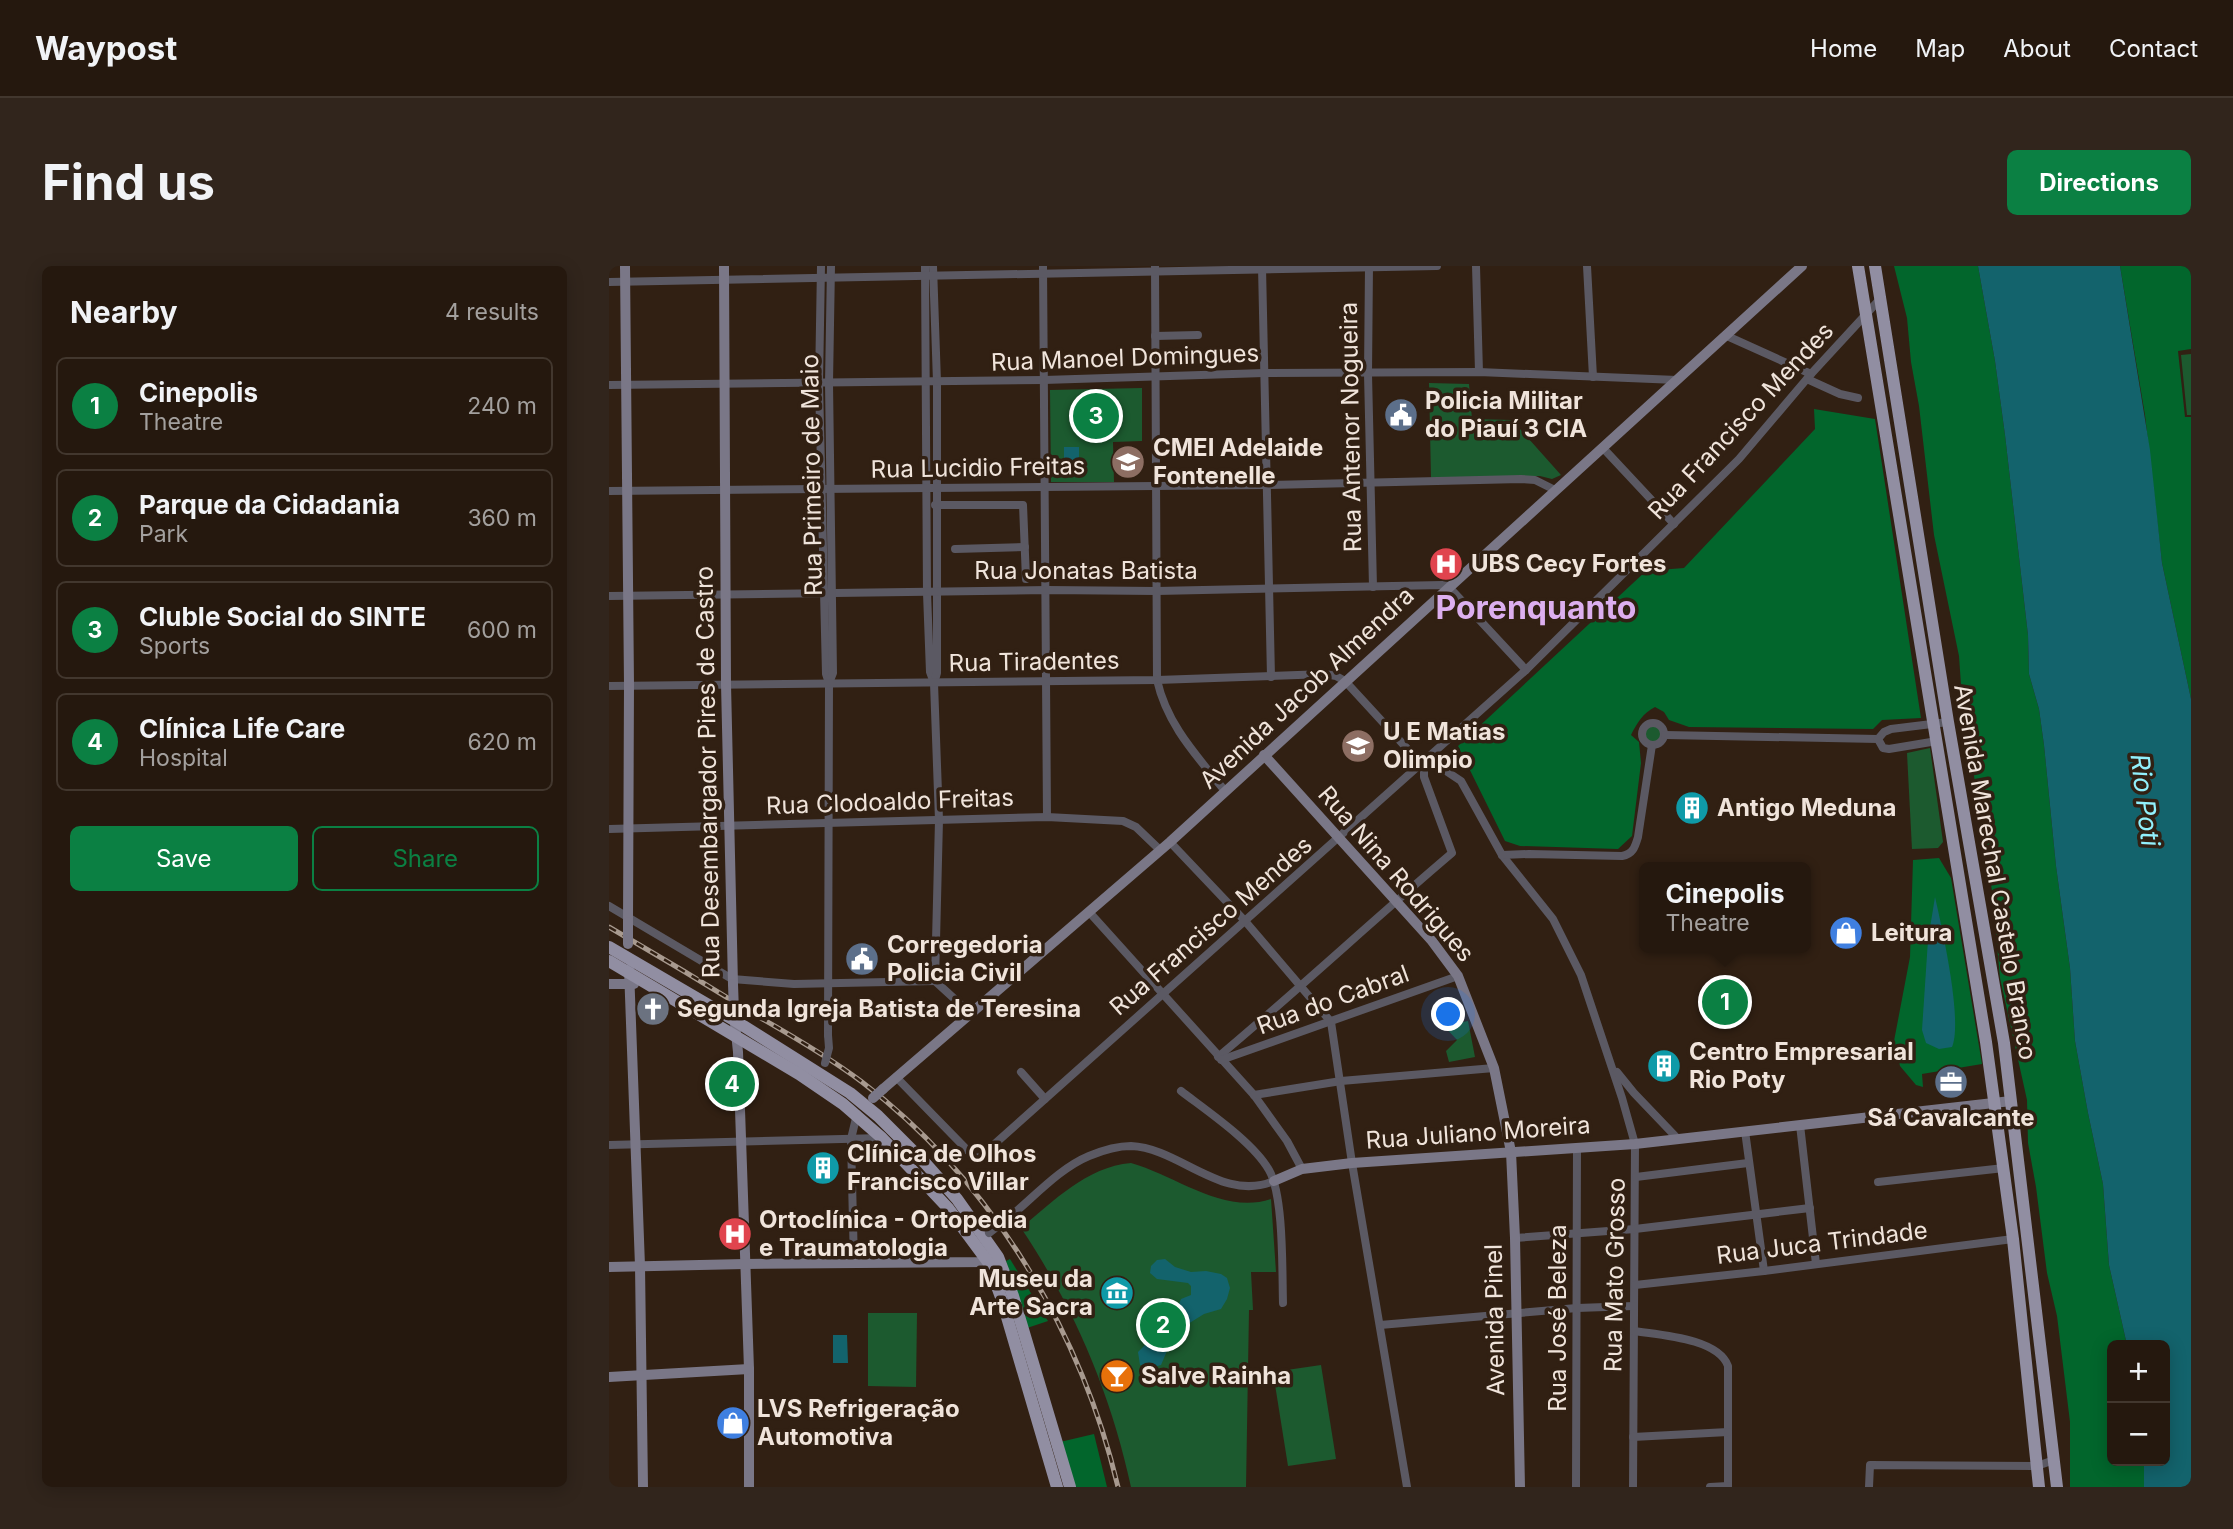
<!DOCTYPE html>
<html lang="en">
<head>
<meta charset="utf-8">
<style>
	:root { --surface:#25180e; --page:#31251c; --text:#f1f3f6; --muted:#a3a09e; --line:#42372e; --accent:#0b8043 }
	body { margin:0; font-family:Inter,sans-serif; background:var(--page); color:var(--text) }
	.controls { position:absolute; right:21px; bottom:21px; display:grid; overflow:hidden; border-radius:10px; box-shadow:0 4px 18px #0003 }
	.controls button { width:63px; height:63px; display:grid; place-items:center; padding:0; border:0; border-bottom:2px solid var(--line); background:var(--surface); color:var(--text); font:35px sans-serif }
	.you { position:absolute; left:840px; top:749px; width:24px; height:24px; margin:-18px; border:5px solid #fff; border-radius:50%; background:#1a73e8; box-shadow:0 0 0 10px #1a73e833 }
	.badge { display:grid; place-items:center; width:46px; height:46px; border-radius:50%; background:var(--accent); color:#fff; font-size:23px; font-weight:700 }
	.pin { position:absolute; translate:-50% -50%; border:4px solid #fff; box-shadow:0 2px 7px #0006 }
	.popup { position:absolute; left:1030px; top:596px; width:172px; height:91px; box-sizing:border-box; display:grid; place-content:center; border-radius:10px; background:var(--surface); filter:drop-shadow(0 2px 5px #0005); font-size:23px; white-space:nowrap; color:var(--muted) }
	.popup b { font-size:26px; color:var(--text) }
	.popup::after { content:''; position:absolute; left:50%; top:100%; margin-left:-14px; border:14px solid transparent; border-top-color:var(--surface) }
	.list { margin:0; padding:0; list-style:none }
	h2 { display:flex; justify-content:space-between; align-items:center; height:91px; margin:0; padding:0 28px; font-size:30px }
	h2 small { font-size:23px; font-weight:400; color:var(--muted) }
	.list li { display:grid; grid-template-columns:46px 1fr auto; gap:21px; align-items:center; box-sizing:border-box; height:98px; margin:0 14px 14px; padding:0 14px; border:2px solid var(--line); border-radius:10px }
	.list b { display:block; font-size:26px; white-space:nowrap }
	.list p { margin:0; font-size:23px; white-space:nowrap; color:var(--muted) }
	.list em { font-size:23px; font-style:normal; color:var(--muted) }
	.actions { display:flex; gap:14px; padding:21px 28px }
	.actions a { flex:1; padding:16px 0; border:2px solid var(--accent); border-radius:10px; text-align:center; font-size:24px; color:var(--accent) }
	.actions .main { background:var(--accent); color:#fff }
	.map { position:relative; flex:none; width:1582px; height:1221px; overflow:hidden; border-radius:10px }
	header { display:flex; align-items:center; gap:42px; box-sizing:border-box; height:98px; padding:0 35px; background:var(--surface); border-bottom:2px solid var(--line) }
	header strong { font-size:33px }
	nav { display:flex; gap:38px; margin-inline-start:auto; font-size:24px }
	.intro { display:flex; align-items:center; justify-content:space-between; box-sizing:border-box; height:168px; padding:0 42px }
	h1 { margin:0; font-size:49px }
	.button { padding:18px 32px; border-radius:10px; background:var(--accent); color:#fff; font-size:24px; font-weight:700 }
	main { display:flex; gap:42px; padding:0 42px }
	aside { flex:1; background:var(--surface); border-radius:10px; box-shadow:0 4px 18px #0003 }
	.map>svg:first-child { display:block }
	.green { fill:#1c5a2f }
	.forest { fill:#02662c }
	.water { fill:#13636c }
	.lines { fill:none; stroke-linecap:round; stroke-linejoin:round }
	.street { stroke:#5b5963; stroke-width:8 }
	.secondary { stroke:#7a7787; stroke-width:10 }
	.primary { stroke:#918ea2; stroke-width:12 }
	.rail-casing { stroke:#a89a8f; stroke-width:5 }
	.rail { stroke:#312013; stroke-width:2.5; stroke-dasharray:8; stroke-linecap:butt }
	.street-bridge { stroke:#5b5963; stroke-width:8 }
	.secondary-bridge { stroke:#7a7787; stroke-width:10 }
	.labels { text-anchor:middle; stroke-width:7; stroke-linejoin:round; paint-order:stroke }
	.street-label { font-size:24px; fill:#f0e4db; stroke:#312013 }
	.poi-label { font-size:24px; font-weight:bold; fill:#f0e4db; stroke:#312013; text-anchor:start }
	.water-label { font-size:26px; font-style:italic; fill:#92f0fc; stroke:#312013 }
	.district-label { font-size:32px; font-weight:bold; fill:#dcafef; stroke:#312013 }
</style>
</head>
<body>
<header>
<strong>Waypost</strong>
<nav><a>Home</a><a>Map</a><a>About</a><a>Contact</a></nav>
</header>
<div class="intro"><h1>Find us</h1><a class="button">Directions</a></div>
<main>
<aside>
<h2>Nearby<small>4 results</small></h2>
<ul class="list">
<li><span class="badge">1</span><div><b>Cinepolis</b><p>Theatre</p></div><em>240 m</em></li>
<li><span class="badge">2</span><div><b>Parque da Cidadania</b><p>Park</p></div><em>360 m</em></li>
<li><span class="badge">3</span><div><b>Cluble Social do SINTE</b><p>Sports</p></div><em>600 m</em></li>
<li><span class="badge">4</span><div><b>Clínica Life Care</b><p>Hospital</p></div><em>620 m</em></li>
</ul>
<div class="actions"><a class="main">Save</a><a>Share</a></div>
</aside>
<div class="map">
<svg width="1582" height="1221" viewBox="0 0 1582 1221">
	<rect width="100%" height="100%" fill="#312013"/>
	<g class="green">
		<path d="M1582 88V149H1578L1572 89Z"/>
		<path d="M820 117 860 118 863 153 903 154 952 209 943 213 931 210 822 212Z"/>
		<path d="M533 122V175L504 176 505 216H442L441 124Z"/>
		<circle cx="1044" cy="468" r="8"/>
		<path d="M1321 482 1334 576 1329 582 1303 583 1298 487Z"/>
		<path d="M859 755 866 791 840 796 837 785 848 774 835 760Z"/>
		<path d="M522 897C568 910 614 949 662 933L667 1006H642L644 1044H640L637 1221H522C502 1128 465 1041 412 962 445 935 477 901 522 897Z"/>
		<path d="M259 1047H308L307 1121 259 1120Z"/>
		<path d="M712 1099 727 1193 679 1200 664 1106Z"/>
	</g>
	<g class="forest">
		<path d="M1285 0H1369L1386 95 1396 169 1419 369 1420 408 1430 443 1435 479 1447 600 1461 702 1466 775 1479 847 1494 918 1500 999 1518 1079H1503V1195H1535V1221H1461V1156L1448 1050 1438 1007 1427 921 1419 877 1418 834 1391 712 1383 625 1353 433 1350 390 1325 269 1310 140 1302 96 1298 52Z"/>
		<path d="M1511 0H1582V83L1569 85 1576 151H1582V433L1553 297 1536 149Z"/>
		<path d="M1205 143 1266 153 1312 452 1273 454 1264 463 1080 461 1060 454 1055 446 1046 441C1034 447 1028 457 1022 469L1030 476 1032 497 1023 570 1009 583 911 580 896 575 849 480 1037 305 1075 302 1206 163Z"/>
		<path d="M1330 592 1342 612 1373 798 1313 808 1314 821 1307 819 1291 800 1285 775 1301 691 1304 594Z"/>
		<path d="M401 993 439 1055 418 1062 397 995Z"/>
		<path d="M485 1168 498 1221H464L451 1176Z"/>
	</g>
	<g class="water">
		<path d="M1369 0H1511L1541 184 1553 297 1582 433V1221H1535V1195H1556V1079H1518L1500 999 1494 918 1479 847 1466 775 1461 702 1447 600 1435 479 1430 443 1420 408 1419 369 1396 169 1386 95Z"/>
		<rect x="455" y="181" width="15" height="30"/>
		<path d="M1326 631C1333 662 1354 755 1343 781L1330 783 1317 777 1313 764 1319 674Z"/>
		<path d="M556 993 566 1001 582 1006 597 1005 612 1008 618 1012 621 1022 618 1033 612 1043 595 1048 566 1066 552 1099 542 1102 531 1099 529 1086 565 1050 572 1033 582 1029V1020L579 1017 548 1013 541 1007 542 1000 548 994Z"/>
		<path d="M224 1069H238L239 1097H224Z"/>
	</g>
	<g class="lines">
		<g class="street">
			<path d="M212 0 210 117 217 408 220 417 219 769"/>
			<path d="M316 0 318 327 321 406 325 417 330 554 326 715 362 748"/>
			<path d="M324 0 328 116V407L325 417"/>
			<path d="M434 0 438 551"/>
			<path d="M546 0 548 414C558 459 588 490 616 525"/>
			<path d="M760 0 759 108 764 321"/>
			<path d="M867 0 870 106"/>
			<path d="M978 0 984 111"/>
			<path d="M653 1 662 411"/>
			<path d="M0 16 828 0"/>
			<path d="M546 70 589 69"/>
			<path d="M1118 70 1202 108"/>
			<path d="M1198 113 1231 128 1249 132"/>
			<path d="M0 119 435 114 655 107 870 106 1068 114"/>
			<path d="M994 182 1065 258"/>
			<path d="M0 225 657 219 912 213 926 214 946 224"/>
			<path d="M326 239H414L417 313"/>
			<path d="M346 283 416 281"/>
			<path d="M0 330 438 324 548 325 833 319 839 320 917 404"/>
			<path d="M220 417 224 407 220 117 222 0"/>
			<path d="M0 420 548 414 716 408 727 410 736 415 804 489 815 496 831 501 852 515 893 589 944 653 972 709 1013 832 1026 878 1024 1221"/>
			<circle cx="1044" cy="468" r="11"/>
			<path d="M1056 469 1269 473 1275 466 1282 463 1339 456"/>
			<path d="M1269 473 1274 482 1280 483 1328 475"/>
			<path d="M0 563 438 551 514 555 527 561 551 584"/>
			<path d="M561 576 636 655 722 756 743 897 798 1221"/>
			<path d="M893 589 920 588 1013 590C1024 588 1026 581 1029 571L1043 479"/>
			<path d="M0 640 123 713 185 718 326 715"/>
			<path d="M481 647 645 829 678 875 693 903"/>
			<path d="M609 791C688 725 764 654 843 587L815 511V496"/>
			<path d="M612 794 849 710"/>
			<path d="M412 806 436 833"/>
			<path d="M1008 806 1025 827 1068 872"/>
			<path d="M287 811 366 892 371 891 917 404 1130 193 1202 108 1272 32"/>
			<path d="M572 825C598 845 644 876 660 904 675 930 673 1005 674 1037"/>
			<path d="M645 829 732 815 885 802"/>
			<path d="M1191 859 1207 998"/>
			<path d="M1136 865 1155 1005"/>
			<path d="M0 879 273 872"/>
			<path d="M1027 911 1139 897"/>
			<path d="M1269 916 1395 902"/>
			<path d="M403 949C426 930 451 902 480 890 492 885 508 880 522 880 571 882 613 937 665 915"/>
			<path d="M906 972 1026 963 1201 942"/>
			<path d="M245 998 242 873 248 848"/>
			<path d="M1026 1019 1155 1005 1404 973"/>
			<path d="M771 1059 968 1042 1025 1040"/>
			<path d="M1025 1065C1050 1069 1109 1072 1119 1100V1221"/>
			<path d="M1024 1171 1119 1166"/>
			<path d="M967 1221 968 882"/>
			<path d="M1101 1221 1119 1220"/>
			<path d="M1260 1221 1261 1199 1428 1200 1445 1194"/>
		</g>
		<g class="secondary">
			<path d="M16 0 20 419 19 656"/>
			<path d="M115 0 117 418 124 718"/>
			<path d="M655 489 823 675 849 710 885 802 902 886 906 972 911 1221"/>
			<path d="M20 703 31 1000 34 1221"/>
			<path d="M0 718H25"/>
			<path d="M125 748 129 786 140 1103V1221"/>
			<path d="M274 823 561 576 1193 0"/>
			<path d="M665 915 693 903 743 897 1026 878 1402 835"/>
			<path d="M0 1001 136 998 379 996 385 993"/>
			<path d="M0 1111 140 1103"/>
		</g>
		<g class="primary">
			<path d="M1249 0 1377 776 1404 973 1430 1221"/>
			<path d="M1266 0 1339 456 1395 777 1448 1221"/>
			<path d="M0 681 125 754 241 827 269 850 317 898 348 933 389 991 404 1030 461 1221"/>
			<path d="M0 695 190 808 234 838 273 872 339 942 379 996 393 1034 448 1221"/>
		</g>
		<g class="rail-casing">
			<path id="rail" d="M0 661C50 690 100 720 150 751 185 771 221 792 253 816 382 914 472 1065 509 1221"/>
		</g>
		<use href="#rail" class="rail"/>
		<g class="street-bridge">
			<path d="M216 797 220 782 219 769"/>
			<path d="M380 967 403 949"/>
		</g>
		<g class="secondary-bridge">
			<path d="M19 678V656"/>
			<path d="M124 718 125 746"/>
			<path d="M264 832 274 823"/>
		</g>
	</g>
	<defs>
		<g id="civic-disc" transform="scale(1.75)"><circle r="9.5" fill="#5c6f8a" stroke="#312013"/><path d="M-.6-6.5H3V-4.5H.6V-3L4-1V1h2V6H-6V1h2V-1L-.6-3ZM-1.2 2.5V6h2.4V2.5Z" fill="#fff"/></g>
		<g id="school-disc" transform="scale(1.75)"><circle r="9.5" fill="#8d6e63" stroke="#312013"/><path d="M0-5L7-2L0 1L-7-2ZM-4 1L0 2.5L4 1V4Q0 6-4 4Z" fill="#fff"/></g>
		<g id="hospital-disc" transform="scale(1.75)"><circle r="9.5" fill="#e0444e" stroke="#312013"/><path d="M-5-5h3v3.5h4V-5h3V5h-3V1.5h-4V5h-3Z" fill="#fff"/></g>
		<g id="building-disc" transform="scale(1.75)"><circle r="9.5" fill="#0f9aa8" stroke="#312013"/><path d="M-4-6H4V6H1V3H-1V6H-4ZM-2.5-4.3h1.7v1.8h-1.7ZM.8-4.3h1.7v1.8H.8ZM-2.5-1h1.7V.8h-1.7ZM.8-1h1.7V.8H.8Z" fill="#fff"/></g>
		<g id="shop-disc" transform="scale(1.75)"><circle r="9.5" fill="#3f7fe0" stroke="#312013"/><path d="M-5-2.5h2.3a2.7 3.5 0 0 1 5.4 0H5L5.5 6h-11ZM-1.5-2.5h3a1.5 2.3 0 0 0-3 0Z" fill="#fff"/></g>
		<g id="church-disc" transform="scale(1.75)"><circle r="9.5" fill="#6b7280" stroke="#312013"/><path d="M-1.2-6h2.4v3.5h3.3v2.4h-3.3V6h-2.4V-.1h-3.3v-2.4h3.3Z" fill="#fff"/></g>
		<g id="office-disc" transform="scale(1.75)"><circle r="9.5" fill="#5c6f8a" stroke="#312013"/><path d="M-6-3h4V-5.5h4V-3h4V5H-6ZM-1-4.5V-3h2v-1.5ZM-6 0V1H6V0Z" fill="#fff"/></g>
		<g id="museum-disc" transform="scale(1.75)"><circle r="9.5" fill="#0f9aa8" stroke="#312013"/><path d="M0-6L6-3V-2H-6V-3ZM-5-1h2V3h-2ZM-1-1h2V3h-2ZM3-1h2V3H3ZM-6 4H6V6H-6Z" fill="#fff"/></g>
		<g id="bar-disc" transform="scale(1.75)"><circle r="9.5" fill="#e8710a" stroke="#312013"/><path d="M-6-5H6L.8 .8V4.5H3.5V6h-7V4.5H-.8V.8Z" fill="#fff"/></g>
	</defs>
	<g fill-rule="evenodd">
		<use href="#civic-disc" x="792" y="149"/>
		<use href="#school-disc" x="519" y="196"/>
		<use href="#hospital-disc" x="837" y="298"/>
		<use href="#school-disc" x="749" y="480"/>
		<use href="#building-disc" x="1083" y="542"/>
		<use href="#shop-disc" x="1237" y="667"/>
		<use href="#civic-disc" x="253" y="693"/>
		<use href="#church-disc" x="44" y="743"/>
		<use href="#building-disc" x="1055" y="800"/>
		<use href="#office-disc" x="1342" y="816"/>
		<use href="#building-disc" x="214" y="902"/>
		<use href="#hospital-disc" x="126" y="968"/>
		<use href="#museum-disc" x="508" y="1027"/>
		<use href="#bar-disc" x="508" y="1110"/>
		<use href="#shop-disc" x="124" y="1157"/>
	</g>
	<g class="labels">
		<g class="street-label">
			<text transform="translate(516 92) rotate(-2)" y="8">Rua Manoel Domingues</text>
			<text transform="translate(1132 155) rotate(-47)" y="8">Rua Francisco Mendes</text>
			<text transform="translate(742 161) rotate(-91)" y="8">Rua Antenor Nogueira</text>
			<text transform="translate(369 202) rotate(-1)" y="8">Rua Lucidio Freitas</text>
			<text transform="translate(203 209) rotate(-91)" y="8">Rua Primeiro de Maio</text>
			<text x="477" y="313">Rua Jonatas Batista</text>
			<text transform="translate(425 396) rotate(-1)" y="8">Rua Tiradentes</text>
			<text transform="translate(698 422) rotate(-43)" y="8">Avenida Jacob Almendra</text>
			<text transform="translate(99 506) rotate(-91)" y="8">Rua Desembargador Pires de Castro</text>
			<text transform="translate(281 536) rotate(-2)" y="8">Rua Clodoaldo Freitas</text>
			<text transform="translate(1386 606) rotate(80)" y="8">Avenida Marechal Castelo Branco</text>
			<text transform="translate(787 608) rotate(49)" y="8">Rua Nina Rodrigues</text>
			<text transform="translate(602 660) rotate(-41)" y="8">Rua Francisco Mendes</text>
			<text transform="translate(724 734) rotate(-20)" y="8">Rua do Cabral</text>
			<text transform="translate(869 867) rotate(-4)" y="8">Rua Juliano Moreira</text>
			<text transform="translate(1213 977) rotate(-7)" y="8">Rua Juca Trindade</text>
			<text transform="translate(1006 1009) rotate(-89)" y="8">Rua Mato Grosso</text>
			<text transform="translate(949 1052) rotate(-90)" y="8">Rua José Beleza</text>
			<text transform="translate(886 1054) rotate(-91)" y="8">Avenida Pinel</text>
		</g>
		<g class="poi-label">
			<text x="816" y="143">Policia Militar<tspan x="816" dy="28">do Piauí 3 CIA</tspan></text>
			<text x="544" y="190">CMEI Adelaide<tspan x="544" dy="28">Fontenelle</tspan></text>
			<text x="862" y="306">UBS Cecy Fortes</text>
			<text x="774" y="474">U E Matias<tspan x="774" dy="28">Olimpio</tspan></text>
			<text x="1108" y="550">Antigo Meduna</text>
			<text x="1262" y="675">Leitura</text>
			<text x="278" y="687">Corregedoria<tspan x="278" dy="28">Policia Civil</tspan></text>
			<text x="68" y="751">Segunda Igreja Batista de Teresina</text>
			<text x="1080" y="794">Centro Empresarial<tspan x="1080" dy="28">Rio Poty</tspan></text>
			<text x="1342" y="860" text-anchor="middle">Sá Cavalcante</text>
			<text x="238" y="896">Clínica de Olhos<tspan x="238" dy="28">Francisco Villar</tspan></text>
			<text x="150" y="962">Ortoclínica - Ortopedia<tspan x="150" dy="28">e Traumatologia</tspan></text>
			<text x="484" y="1021" text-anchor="end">Museu da<tspan x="484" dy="28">Arte Sacra</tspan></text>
			<text x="532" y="1118">Salve Rainha</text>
			<text x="148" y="1151">LVS Refrigeração<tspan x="148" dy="28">Automotiva</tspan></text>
		</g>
		<g class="water-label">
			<text transform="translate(1536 534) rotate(83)" y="9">Rio Poti</text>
		</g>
		<g class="district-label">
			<text x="927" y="353">Porenquanto</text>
		</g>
	</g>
</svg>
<div class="controls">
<button>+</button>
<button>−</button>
</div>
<div class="you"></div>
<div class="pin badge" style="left:1116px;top:736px">1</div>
<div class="popup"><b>Cinepolis</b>Theatre</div>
<div class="pin badge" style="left:554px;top:1059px">2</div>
<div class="pin badge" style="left:487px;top:150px">3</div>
<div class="pin badge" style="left:123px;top:818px">4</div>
</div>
</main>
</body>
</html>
